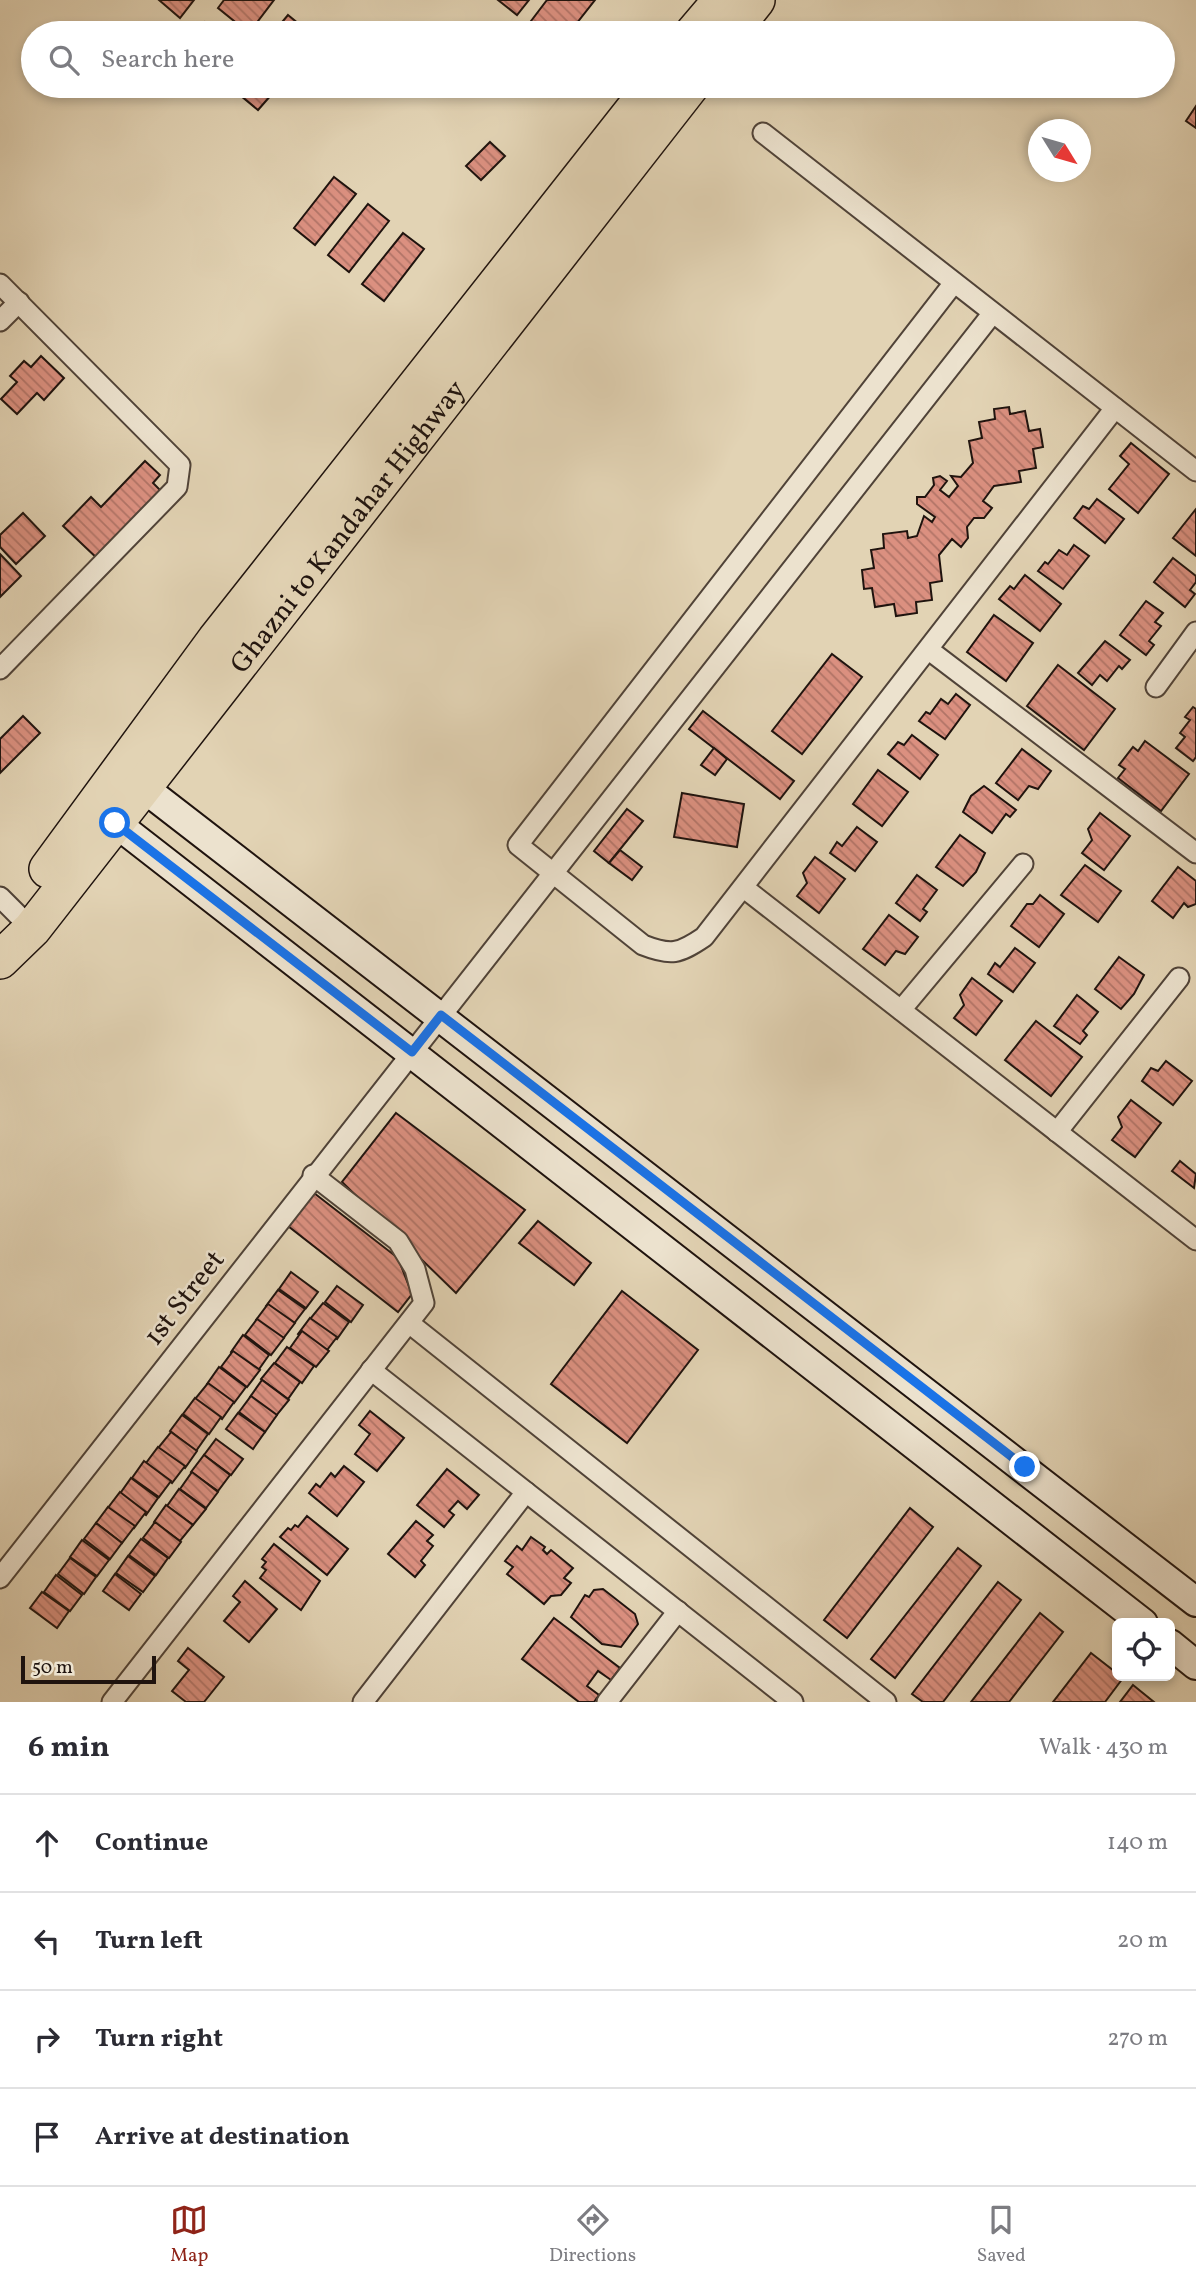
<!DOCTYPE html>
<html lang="en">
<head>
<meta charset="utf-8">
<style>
	:root { --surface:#fff; --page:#f2f2f3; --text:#2b2b33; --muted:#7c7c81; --line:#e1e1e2; --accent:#8f2418 }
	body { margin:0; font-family:Vollkorn,serif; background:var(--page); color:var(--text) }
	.controls { position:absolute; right:21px; bottom:21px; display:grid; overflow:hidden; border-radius:10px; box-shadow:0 4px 10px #0003 }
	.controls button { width:63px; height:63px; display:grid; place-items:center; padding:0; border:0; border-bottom:2px solid var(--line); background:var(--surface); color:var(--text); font:35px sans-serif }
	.compass { position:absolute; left:1028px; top:119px; width:63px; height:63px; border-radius:50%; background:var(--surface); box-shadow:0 4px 10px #0003; rotate:127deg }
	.scale { position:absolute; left:21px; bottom:18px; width:135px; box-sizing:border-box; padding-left:7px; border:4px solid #1f130e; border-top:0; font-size:19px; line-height:24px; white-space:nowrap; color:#1f130e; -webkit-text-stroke:5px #ece2ce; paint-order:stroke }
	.stop { position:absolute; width:21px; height:21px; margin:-16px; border:5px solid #1a73e8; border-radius:50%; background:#fff }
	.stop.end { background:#1a73e8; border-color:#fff; box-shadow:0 2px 7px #0008 }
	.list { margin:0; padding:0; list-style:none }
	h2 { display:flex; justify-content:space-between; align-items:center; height:91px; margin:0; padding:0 28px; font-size:30px }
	h2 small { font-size:23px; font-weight:400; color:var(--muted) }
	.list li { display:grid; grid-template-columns:46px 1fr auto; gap:21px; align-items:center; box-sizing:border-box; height:98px; padding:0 28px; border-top:2px solid var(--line) }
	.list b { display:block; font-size:26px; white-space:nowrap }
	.list em { font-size:23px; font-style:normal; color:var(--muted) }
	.icon { flex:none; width:38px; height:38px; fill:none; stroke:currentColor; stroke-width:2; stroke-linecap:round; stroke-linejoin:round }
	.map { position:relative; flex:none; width:1196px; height:1702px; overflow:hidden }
	.search { position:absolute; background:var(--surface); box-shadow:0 4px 10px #0003; left:21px; right:21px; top:21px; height:77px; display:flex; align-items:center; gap:18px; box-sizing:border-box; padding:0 24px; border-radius:38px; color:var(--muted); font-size:26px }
	.sheet { height:483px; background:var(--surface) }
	nav { display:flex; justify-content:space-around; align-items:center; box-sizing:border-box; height:98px; border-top:2px solid var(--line); background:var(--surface); font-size:19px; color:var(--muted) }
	nav a { display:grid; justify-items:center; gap:4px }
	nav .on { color:var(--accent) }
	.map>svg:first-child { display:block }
	.building { fill:url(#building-back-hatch); stroke:#1f130e; stroke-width:2 }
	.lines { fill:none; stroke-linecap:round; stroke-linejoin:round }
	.street-casing { stroke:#504338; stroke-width:23 }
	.secondary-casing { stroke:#1f130e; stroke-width:32 }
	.highway-casing { stroke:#1f130e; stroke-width:40 }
	.street { stroke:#ece2ce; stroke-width:19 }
	.secondary { stroke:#ece2ce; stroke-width:28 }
	.highway { stroke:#e2d3b4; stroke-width:37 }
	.route { stroke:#1a73e8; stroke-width:9 }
	.labels { text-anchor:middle; stroke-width:5; stroke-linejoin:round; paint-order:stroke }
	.street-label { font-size:28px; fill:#1f130e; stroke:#ece2ce }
</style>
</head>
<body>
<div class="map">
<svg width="1196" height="1702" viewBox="0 0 1196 1702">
	<defs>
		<pattern id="building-back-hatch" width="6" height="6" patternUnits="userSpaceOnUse" patternTransform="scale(1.75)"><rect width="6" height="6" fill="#db9080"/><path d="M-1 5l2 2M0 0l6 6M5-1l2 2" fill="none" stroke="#b17467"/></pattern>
	</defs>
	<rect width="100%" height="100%" fill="#e2d3b4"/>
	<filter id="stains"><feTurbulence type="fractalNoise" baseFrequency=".00286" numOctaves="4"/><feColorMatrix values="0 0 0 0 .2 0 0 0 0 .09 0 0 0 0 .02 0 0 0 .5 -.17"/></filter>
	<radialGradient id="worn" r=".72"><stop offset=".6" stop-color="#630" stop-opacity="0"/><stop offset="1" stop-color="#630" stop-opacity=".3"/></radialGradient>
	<g class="building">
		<path d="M159 0H194L180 18Z"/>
		<path d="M224 0H274L249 33 218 8Z"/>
		<path d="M498 0H529L517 15Z"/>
		<path d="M547 0H595L569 33H539L528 25Z"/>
		<path d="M288 15 310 33H273Z"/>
		<path d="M205 22 220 33H196Z"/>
		<path d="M229 86H279L258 110Z"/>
		<path d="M1196 106V128L1186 121Z"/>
		<path d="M490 142 505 156 481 180 466 166Z"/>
		<path d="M334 177 356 194 315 245 294 228Z"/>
		<path d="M368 204 389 221 349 272 328 255Z"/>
		<path d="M403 233 424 249 384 301 362 284Z"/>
		<path d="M41 356 64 378 44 400 37 393 17 414 1 399 17 382 10 376 24 361 31 367Z"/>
		<path d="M1009 407 1010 414 1025 411 1029 431 1040 429 1043 447 1033 449 1036 468 1019 471 1021 482 994 486 983 501 992 508 984 518H974L967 527 968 538 961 547 952 539 939 555 942 581 930 583 932 600 916 602 917 613 896 616 894 604 875 607 872 588 864 589 862 570 874 568 871 550 884 548 883 534 907 531 908 538 917 536 924 516 932 522 935 517 917 504V497H925L934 485 933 478 940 476 947 481 940 490 949 497 958 486 951 476 961 477 973 463 969 441 982 438 979 422 995 419 994 409Z"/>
		<path d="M1131 443 1169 474 1138 513 1109 489 1129 464 1120 456Z"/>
		<path d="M145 461 160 475 153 483 165 495 100 561 63 526 91 497 101 507Z"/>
		<path d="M1097 499 1124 519 1105 543 1074 518 1083 506 1089 509Z"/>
		<path d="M1196 509V556L1173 538Z"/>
		<path d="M23 513 45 536 16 564 0 547V535Z"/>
		<path d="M1074 545 1089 556 1063 589 1038 571 1045 562 1048 564 1059 550 1067 555Z"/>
		<path d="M0 554 21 576 0 597Z"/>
		<path d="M1173 558 1196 576V582L1190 590 1195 594 1185 607 1154 582Z"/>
		<path d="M1025 575 1061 604 1040 631 999 599 1010 586 1014 589Z"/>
		<path d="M1146 601 1163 613 1155 622 1161 626 1149 641 1154 645 1146 655 1120 635Z"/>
		<path d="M994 615 1033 643 1006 681 967 652Z"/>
		<path d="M1105 641 1130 660 1122 669 1119 666 1107 681 1100 675 1092 685 1078 673Z"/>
		<path d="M832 654 862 677 802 754 772 731Z"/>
		<path d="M1058 665 1115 709 1084 750 1027 706Z"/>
		<path d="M956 694 970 705 945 739 919 721 926 712 930 714 941 699 948 704Z"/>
		<path d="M1193 707 1196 709V757L1193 761 1176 748 1185 737 1180 733 1190 720 1185 717Z"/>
		<path d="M703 711 794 781 780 799 689 729Z"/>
		<path d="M23 716 40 733 0 773V739Z"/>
		<path d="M912 735 938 755 920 779 888 754 898 742 904 745Z"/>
		<path d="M1145 741 1189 774 1161 811 1118 778 1125 769 1119 765 1133 747 1138 751Z"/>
		<path d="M714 748 727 759 715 775 701 765Z"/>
		<path d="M1022 749 1051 771 1038 789 1029 786 1018 800 996 783Z"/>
		<path d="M878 770 908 792 882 826 853 804Z"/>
		<path d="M984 786 1016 810 1010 817 1006 814 992 833 963 812 971 796Z"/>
		<path d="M682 793 744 804 737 847 674 837Z"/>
		<path d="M627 809 643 821 609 863 594 851Z"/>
		<path d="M1100 813 1130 836 1104 870 1082 853 1092 840 1088 829Z"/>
		<path d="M857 827 877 842 855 871 830 853 837 842 842 846Z"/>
		<path d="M960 835 985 853 976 872 963 886 936 867Z"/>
		<path d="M620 850 642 867 632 880 609 863Z"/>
		<path d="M815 857 845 879 819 913 797 896 807 883 803 873Z"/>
		<path d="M1085 865 1121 891 1098 922 1061 895Z"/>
		<path d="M1178 867 1196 881V904L1188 907 1184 903 1173 918 1152 901Z"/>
		<path d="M917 875 937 890 923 909 927 912 920 921 896 903Z"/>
		<path d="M1040 895 1064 914 1039 947 1011 926 1027 904H1033Z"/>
		<path d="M889 915 918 937 905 954 896 951 885 965 863 949Z"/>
		<path d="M1015 948 1035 963 1013 992 988 974 995 963 1000 967Z"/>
		<path d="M1119 957 1144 975 1134 994 1121 1009 1095 989Z"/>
		<path d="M972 978 1002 1001 976 1035 954 1018 964 1005 960 995Z"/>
		<path d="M1077 995 1098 1012 1083 1031 1087 1035 1080 1044 1054 1026Z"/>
		<path d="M1036 1021 1082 1057 1051 1096 1005 1060Z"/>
		<path d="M1166 1061 1192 1081 1173 1105 1142 1081 1151 1068 1158 1071Z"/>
		<path d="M1131 1100 1161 1123 1135 1157 1112 1140 1122 1127 1118 1117Z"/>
		<path d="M396 1113 525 1210 456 1293 342 1182Z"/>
		<path d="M1180 1161 1196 1174 1194 1188 1172 1171Z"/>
		<path d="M314 1193 398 1258 412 1294 398 1312 288 1226Z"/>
		<path d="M538 1221 591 1263 574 1285 519 1243Z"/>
		<path d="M291 1272 318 1292 306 1308 279 1289Z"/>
		<path d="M337 1286 363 1305 351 1322 325 1302Z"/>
		<path d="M278 1290 305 1309 292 1326 266 1306Z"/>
		<path d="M622 1291 698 1350 627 1443 551 1384Z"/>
		<path d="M323 1303 349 1322 337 1339 310 1319Z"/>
		<path d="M268 1304 295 1323 282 1340 256 1320Z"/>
		<path d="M310 1318 337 1337 324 1354 298 1334Z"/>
		<path d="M257 1319 284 1338 271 1355 245 1335Z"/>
		<path d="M302 1331 329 1351 316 1367 290 1348Z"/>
		<path d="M243 1335 269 1355 257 1372 231 1352Z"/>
		<path d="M287 1347 314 1366 302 1383 275 1363Z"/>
		<path d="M233 1351 260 1370 247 1387 221 1367Z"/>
		<path d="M274 1363 300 1382 288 1399 261 1379Z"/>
		<path d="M219 1367 246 1387 234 1403 207 1384Z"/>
		<path d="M262 1380 289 1400 276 1416 250 1397Z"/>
		<path d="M208 1383 234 1402 222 1419 195 1399Z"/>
		<path d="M251 1396 277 1415 265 1432 239 1412Z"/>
		<path d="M195 1398 221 1417 209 1434 183 1414Z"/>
		<path d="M370 1411 404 1438 377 1471 355 1454 370 1434 359 1425Z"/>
		<path d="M238 1413 265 1432 253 1449 226 1429Z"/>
		<path d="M182 1415 208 1434 196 1451 170 1431Z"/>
		<path d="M171 1432 197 1451 185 1468 158 1448Z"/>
		<path d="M216 1439 243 1459 231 1475 204 1455Z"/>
		<path d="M158 1447 185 1466 172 1483 146 1463Z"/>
		<path d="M204 1455 230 1475 218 1491 191 1472Z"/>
		<path d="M144 1461 171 1481 159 1497 132 1478Z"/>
		<path d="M344 1466 364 1482 337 1516 309 1493 316 1484 320 1487 331 1473 335 1477Z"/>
		<path d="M447 1469 479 1495 467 1509 458 1501 449 1511 454 1515 444 1527 417 1505Z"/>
		<path d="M192 1472 218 1492 206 1508 180 1489Z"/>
		<path d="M131 1478 158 1498 146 1515 119 1495Z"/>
		<path d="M179 1489 206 1509 193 1525 167 1506Z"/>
		<path d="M120 1492 146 1512 134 1528 107 1509Z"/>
		<path d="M166 1505 193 1525 180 1541 154 1522Z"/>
		<path d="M108 1507 135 1526 122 1543 96 1523Z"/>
		<path d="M910 1508 933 1527 847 1638 824 1620Z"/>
		<path d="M307 1516 348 1549 327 1575 280 1537 288 1528 291 1530 295 1525 298 1527Z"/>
		<path d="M416 1521 433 1535 427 1541 433 1546 421 1561 425 1565 415 1577 388 1554Z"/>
		<path d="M155 1522 181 1542 169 1558 143 1538Z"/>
		<path d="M96 1523 122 1543 110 1559 84 1539Z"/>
		<path d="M531 1537 545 1547 543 1550 547 1554 551 1550 573 1568 564 1578 571 1583 561 1595 551 1596 544 1604 507 1574 513 1567 505 1561 517 1546 522 1550Z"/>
		<path d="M141 1539 168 1558 156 1575 129 1555Z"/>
		<path d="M82 1540 109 1560 97 1576 70 1557Z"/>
		<path d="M274 1544 320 1581 301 1610 260 1578 266 1570 262 1567 266 1562 262 1559Z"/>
		<path d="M958 1548 981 1566 895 1678 871 1659Z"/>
		<path d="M128 1556 155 1576 143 1592 116 1573Z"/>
		<path d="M70 1558 96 1577 84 1594 58 1574Z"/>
		<path d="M115 1574 141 1594 129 1610 103 1591Z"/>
		<path d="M56 1575 82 1595 70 1611 44 1592Z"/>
		<path d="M245 1581 277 1609 249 1642 224 1621 240 1602 233 1596Z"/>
		<path d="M998 1582 1021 1600 943 1702H923L912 1694Z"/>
		<path d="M603 1589 635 1614 638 1624 621 1647 602 1644 571 1617 585 1595 589 1597 594 1590Z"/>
		<path d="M42 1592 69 1611 57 1628 30 1608Z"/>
		<path d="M1040 1613 1063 1632 1009 1702H971Z"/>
		<path d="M554 1618 620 1668 611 1680 598 1671 587 1686 599 1695 594 1702H579L522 1659Z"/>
		<path d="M188 1648 224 1677 204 1702H186L172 1691 189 1670 178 1661Z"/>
		<path d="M1091 1653 1123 1678 1105 1702H1053Z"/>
		<path d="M1133 1685 1154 1702H1120Z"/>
	</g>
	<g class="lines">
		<g class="street-casing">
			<g id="street">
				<path d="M763 133 1196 471"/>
				<path d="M0 284 180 465 177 487 0 669"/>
				<path d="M953 284 518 845 643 945C671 956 679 954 704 937L1115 408"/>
				<path d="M0 321 19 302"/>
				<path d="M929 650 1196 853"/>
				<path d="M1156 687 1196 632"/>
				<path d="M744 888 1196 1240"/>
				<path d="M0 897 32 929"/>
				<path d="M901 1010 1023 864"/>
				<path d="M1057 1132 1179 978"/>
				<path d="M409 1323 886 1702"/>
				<path d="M371 1370 793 1702"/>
				<path d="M0 1578 992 314"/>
				<path d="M112 1702 424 1303 415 1269 398 1241 313 1175"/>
				<path d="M363 1702 526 1492"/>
				<path d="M607 1702 678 1611"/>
			</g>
		</g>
		<g class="secondary-casing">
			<g id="secondary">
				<path d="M127 775 1196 1602"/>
				<path d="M99 810 1143 1623"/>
				<path d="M1170 1644 1196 1665"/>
			</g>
		</g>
		<g class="highway-casing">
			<g id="highway">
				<path d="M694 33 722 0"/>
				<path d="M730 33 756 0"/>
				<path d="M48 869 216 640 653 86"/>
				<path id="s1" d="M0 960 32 929 690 86"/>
			</g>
		</g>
		<use href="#street" class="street"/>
		<use href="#secondary" class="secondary"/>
		<use href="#highway" class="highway"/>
	</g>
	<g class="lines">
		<path class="route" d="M115 823 412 1052 441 1015 1025 1467"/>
	</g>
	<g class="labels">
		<g class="street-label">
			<text dy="10" stroke="none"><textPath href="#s1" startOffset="556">Ghazni to Kandahar Highway</textPath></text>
			<text transform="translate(183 1297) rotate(-52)" y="10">1st Street</text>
		</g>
	</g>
	<rect width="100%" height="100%" filter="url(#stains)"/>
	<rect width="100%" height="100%" fill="url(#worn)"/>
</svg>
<div class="controls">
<button><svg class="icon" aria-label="locate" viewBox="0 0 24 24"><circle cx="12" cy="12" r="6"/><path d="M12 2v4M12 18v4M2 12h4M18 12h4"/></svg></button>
</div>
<svg class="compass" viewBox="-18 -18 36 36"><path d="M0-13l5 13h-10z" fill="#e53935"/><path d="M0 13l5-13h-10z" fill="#7c7c81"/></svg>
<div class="scale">50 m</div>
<div class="stop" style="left:115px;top:823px"></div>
<div class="stop end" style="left:1025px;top:1467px"></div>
<div class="search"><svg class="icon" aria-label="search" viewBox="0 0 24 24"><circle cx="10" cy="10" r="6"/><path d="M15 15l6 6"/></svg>Search here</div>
</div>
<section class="sheet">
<h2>6 min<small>Walk · 430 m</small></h2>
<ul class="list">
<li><svg class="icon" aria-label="ahead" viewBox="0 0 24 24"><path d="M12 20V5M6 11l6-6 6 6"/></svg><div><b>Continue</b></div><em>140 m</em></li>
<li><svg class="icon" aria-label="left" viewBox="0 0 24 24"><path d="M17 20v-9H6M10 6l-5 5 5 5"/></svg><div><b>Turn left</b></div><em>20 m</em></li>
<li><svg class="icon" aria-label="right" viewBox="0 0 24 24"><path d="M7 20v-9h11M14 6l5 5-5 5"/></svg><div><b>Turn right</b></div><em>270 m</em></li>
<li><svg class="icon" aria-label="arrive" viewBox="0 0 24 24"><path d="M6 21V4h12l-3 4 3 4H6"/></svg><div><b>Arrive at destination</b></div></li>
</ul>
</section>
<nav>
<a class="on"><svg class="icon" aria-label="map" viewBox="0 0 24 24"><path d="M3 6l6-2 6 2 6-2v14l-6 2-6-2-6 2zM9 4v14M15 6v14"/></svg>Map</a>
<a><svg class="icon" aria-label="directions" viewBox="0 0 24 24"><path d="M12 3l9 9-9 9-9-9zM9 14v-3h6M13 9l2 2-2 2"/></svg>Directions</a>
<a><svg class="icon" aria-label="saved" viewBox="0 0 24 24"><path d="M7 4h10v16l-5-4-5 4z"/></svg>Saved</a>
</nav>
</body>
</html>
